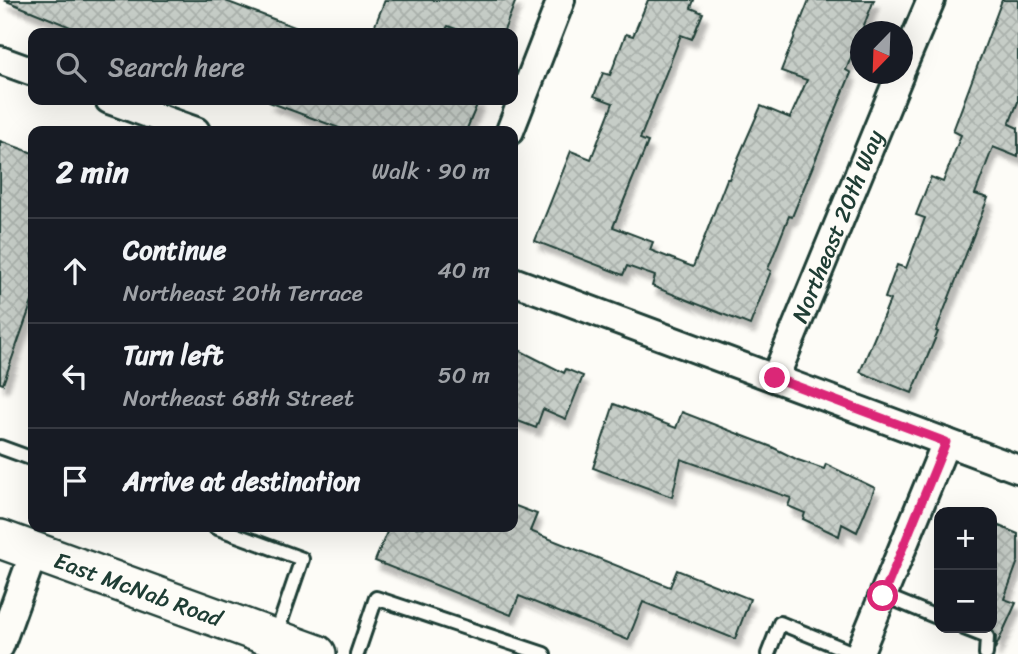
<!DOCTYPE html>
<html lang="en">
<head>
<meta charset="utf-8">
<style>
	:root { --surface:#171b24; --page:#242831; --text:#f1f3f6; --muted:#9ea1a6; --line:#363941 }
	body { margin:0; font-family:Sriracha,sans-serif; background:var(--page); color:var(--text) }
	.controls { position:absolute; right:21px; bottom:21px; display:grid; overflow:hidden; border-radius:14px; box-shadow:0 7px 28px #0002 }
	.controls button { width:63px; height:63px; display:grid; place-items:center; padding:0; border:0; border-bottom:2px solid var(--line); background:var(--surface); color:var(--text); font:35px sans-serif }
	.compass { position:absolute; left:850px; top:21px; width:63px; height:63px; border-radius:50%; background:var(--surface); box-shadow:0 7px 28px #0002; rotate:203deg }
	.stop { position:absolute; width:21px; height:21px; margin:-16px; border:5px solid #db2777; border-radius:50%; background:#fff }
	.stop.end { background:#db2777; border-color:#fff; box-shadow:0 2px 7px #0008 }
	.list { margin:0; padding:0; list-style:none }
	h2 { display:flex; justify-content:space-between; align-items:center; height:91px; margin:0; padding:0 28px; font-size:30px }
	h2 small { font-size:23px; font-weight:400; color:var(--muted) }
	.list li { display:grid; grid-template-columns:46px 1fr auto; gap:21px; align-items:center; box-sizing:border-box; height:105px; padding:0 28px; border-top:2px solid var(--line) }
	.list b { display:block; font-size:26px; white-space:nowrap }
	.list p { margin:0; font-size:23px; white-space:nowrap; color:var(--muted) }
	.list em { font-size:23px; font-style:normal; color:var(--muted) }
	.icon { flex:none; width:38px; height:38px; fill:none; stroke:currentColor; stroke-width:2; stroke-linecap:round; stroke-linejoin:round }
	.map { position:relative; flex:none; width:1018px; height:654px; overflow:hidden }
	.search { position:absolute; background:var(--surface); box-shadow:0 7px 28px #0002; left:28px; top:28px; width:490px; height:77px; display:flex; align-items:center; gap:18px; box-sizing:border-box; padding:0 24px; border-radius:14px; color:var(--muted); font-size:26px }
	.panel { position:absolute; background:var(--surface); box-shadow:0 7px 28px #0002; left:28px; top:126px; width:490px; height:406px; border-radius:14px }
	.map>svg:first-child { display:block }
	.building { fill:url(#building-cross-hatch); stroke:#1f3d34; stroke-width:2; filter:url(#shadow) }
	.lines { fill:none; stroke-linecap:round; stroke-linejoin:round }
	.lane-casing { stroke:#1f3d34; stroke-width:18 }
	.street-casing { stroke:#1f3d34; stroke-width:32 }
	.secondary-casing { stroke:#1f3d34; stroke-width:42 }
	.lane { stroke:#fdfcf7; stroke-width:12 }
	.street { stroke:#fdfcf7; stroke-width:26 }
	.secondary { stroke:#fdfcf7; stroke-width:37 }
	.route { stroke:#db2777; stroke-width:9 }
	.labels { text-anchor:middle; stroke-width:6; stroke-linejoin:round; paint-order:stroke }
	.street-label { font-size:23px; fill:#1f3d34; stroke:#fdfcf7 }
</style>
</head>
<body>
<div class="map">
<svg width="1018" height="654" viewBox="0 0 1018 654">
	<defs>
		<pattern id="building-cross-hatch" width="8" height="8" patternUnits="userSpaceOnUse" patternTransform="scale(1.75)"><rect width="8" height="8" fill="#c6cdc7"/><path d="M0 0l8 8M0 8l8-8" fill="none" stroke="#aab1ac"/></pattern>
		<filter id="shadow"><feDropShadow dx="4.5" dy="8" stdDeviation="2" flood-color="#0004"/></filter>
	</defs>
	<rect width="100%" height="100%" fill="#fdfcf7"/>
	<filter id="ink" filterUnits="userSpaceOnUse"><feTurbulence type="fractalNoise" baseFrequency=".0143" numOctaves="2"/><feDisplacementMap in="SourceGraphic" scale="14" xChannelSelector="R" yChannelSelector="G"/><feConvolveMatrix kernelMatrix="1 2 1 2 8 2 1 2 1" color-interpolation-filters="sRGB"/></filter>
	<g filter="url(#ink)">
		<g class="building">
			<path d="M4 0H223L305 31V33H85Z"/>
			<path d="M385 0H516L503 33H467L448 26 444 33H372Z"/>
			<path d="M648 0H694L691 8 703 13 692 39 681 35 640 139 648 142 613 227 653 242 650 250 693 267 727 179H729L761 106 790 118 807 80 781 71 809 0H874L846 70 851 73 792 217 789 216 768 269 771 271 750 325 652 286 655 276 627 266 623 275 535 241 571 151 591 159 613 103 594 96 603 73 610 75 626 34 633 36Z"/>
			<path d="M1002 0H1018V102L1009 124 1018 128V157L993 147 975 194 988 198 936 331 938 332 912 393 860 372 890 300 885 298 897 265 906 268 925 218 916 215 931 177 943 182 961 135 953 131Z"/>
			<path d="M269 100H479L466 131H347L269 102Z"/>
			<path d="M0 141 33 153V299L3 384 0 383Z"/>
			<path d="M513 347 564 373 566 369 583 376 566 419 543 409 536 428 513 419Z"/>
			<path d="M614 404 676 428 682 412 772 447 798 460 824 469 826 464 875 488 857 532 842 524 839 536 803 519 805 513 788 506 791 498 681 459 672 497 593 468Z"/>
			<path d="M513 505 537 514 530 531 670 587 677 570 750 599 735 639 643 602 628 640 519 596 511 615 375 561 389 527H513Z"/>
			<path d="M992 523 1018 534V561L1004 599 1016 603 995 649 996 637 992 630Z"/>
		</g>
		<g class="lines">
			<g class="lane-casing">
				<g id="lane">
					<path d="M0 447 33 459"/>
					<path d="M215 527 302 559 276 635"/>
					<path d="M883 595 939 618"/>
					<path d="M964 628 987 637 986 654"/>
					<path d="M357 654 376 598 544 654"/>
					<path d="M768 654 780 623 856 654"/>
				</g>
			</g>
			<g class="street-casing">
				<g id="street">
					<path d="M0 60 33 72"/>
					<path d="M902 68 931 0"/>
					<path d="M109 100 196 131"/>
					<path d="M510 131 561 0"/>
					<path d="M513 281 1018 469"/>
					<path id="s1" d="M775 378 900 74"/>
					<path d="M0 646 34 552"/>
					<path d="M859 654 946 442"/>
				</g>
			</g>
			<g class="secondary-casing">
				<g id="secondary">
					<path id="s2" d="M0 539 317 654"/>
				</g>
			</g>
			<use href="#lane" class="lane"/>
			<use href="#street" class="street"/>
			<use href="#secondary" class="secondary"/>
		</g>
	</g>
	<g class="lines" filter="url(#ink)">
		<path class="route" d="M775 378 946 442 883 596"/>
	</g>
	<g class="labels">
		<g class="street-label">
			<text dy="8" stroke="none"><textPath href="#s1" startOffset="164">Northeast 20th Way</textPath></text>
			<text dy="8" stroke="none"><textPath href="#s2" startOffset="147">East McNab Road</textPath></text>
		</g>
	</g>
</svg>
<div class="controls">
<button>+</button>
<button>−</button>
</div>
<svg class="compass" viewBox="-18 -18 36 36"><path d="M0-13l5 13h-10z" fill="#e53935"/><path d="M0 13l5-13h-10z" fill="#9ea1a6"/></svg>
<div class="stop" style="left:883px;top:596px"></div>
<div class="stop end" style="left:775px;top:378px"></div>
<div class="search"><svg class="icon" aria-label="search" viewBox="0 0 24 24"><circle cx="10" cy="10" r="6"/><path d="M15 15l6 6"/></svg>Search here</div>
<section class="panel">
<h2>2 min<small>Walk · 90 m</small></h2>
<ul class="list">
<li><svg class="icon" aria-label="ahead" viewBox="0 0 24 24"><path d="M12 20V5M6 11l6-6 6 6"/></svg><div><b>Continue</b><p>Northeast 20th Terrace</p></div><em>40 m</em></li>
<li><svg class="icon" aria-label="left" viewBox="0 0 24 24"><path d="M17 20v-9H6M10 6l-5 5 5 5"/></svg><div><b>Turn left</b><p>Northeast 68th Street</p></div><em>50 m</em></li>
<li><svg class="icon" aria-label="arrive" viewBox="0 0 24 24"><path d="M6 21V4h12l-3 4 3 4H6"/></svg><div><b>Arrive at destination</b></div></li>
</ul>
</section>
</div>
</body>
</html>
